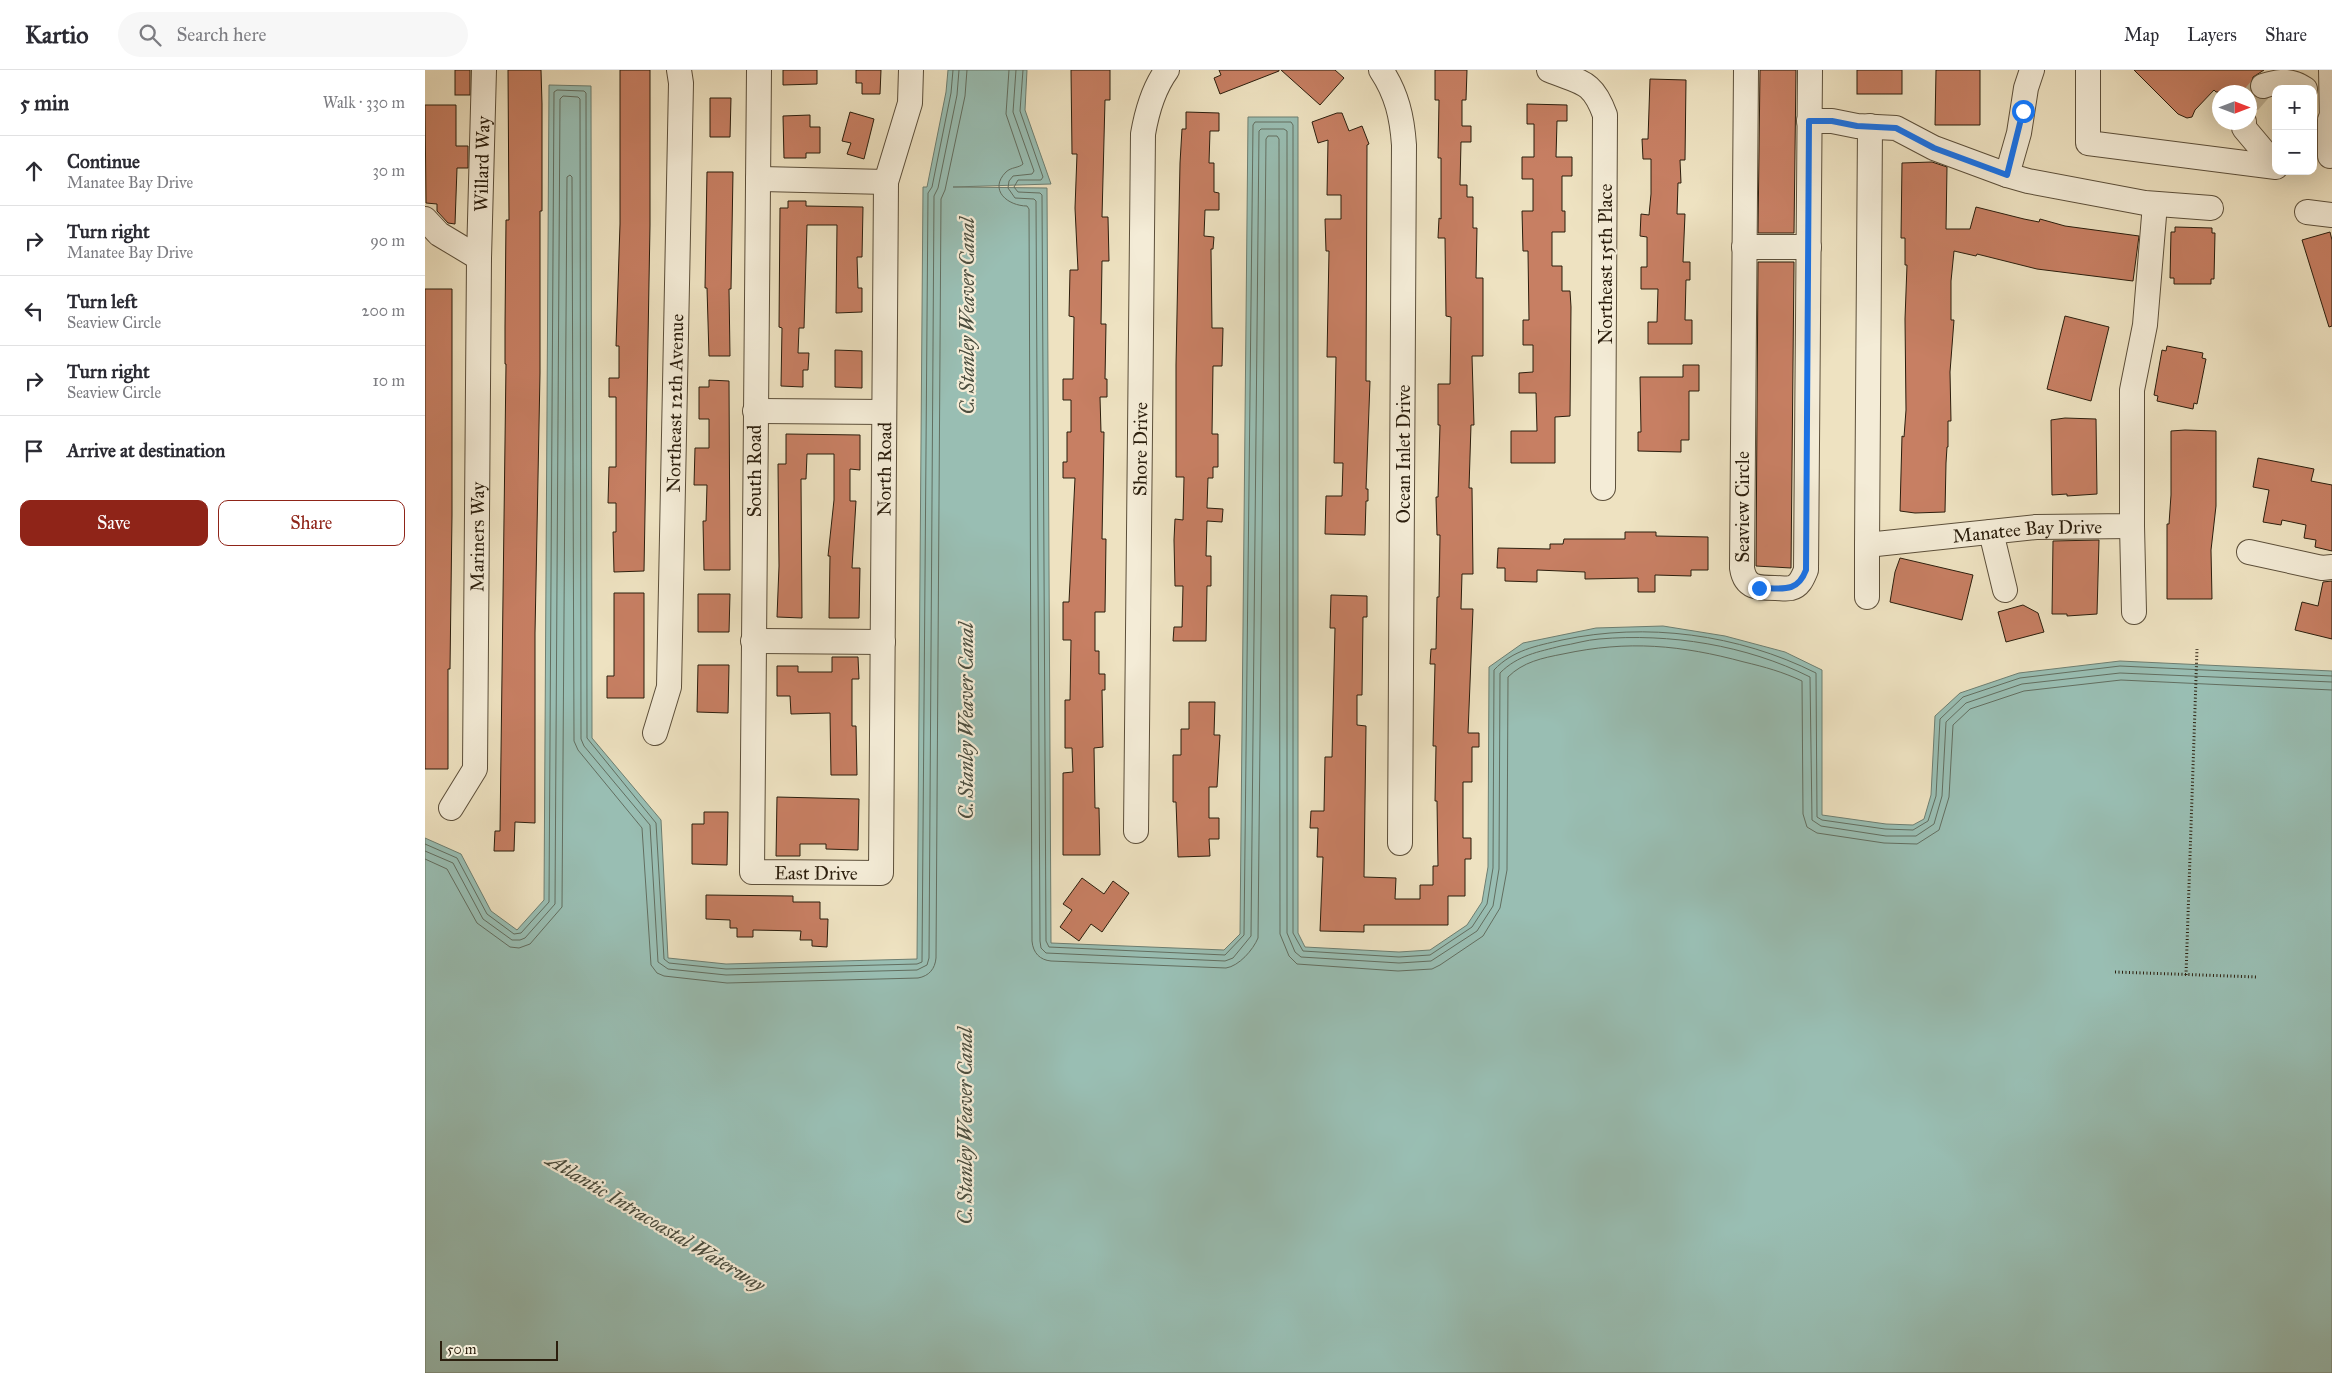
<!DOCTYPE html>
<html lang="en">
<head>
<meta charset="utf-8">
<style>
	:root { --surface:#fff; --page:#f7f7f7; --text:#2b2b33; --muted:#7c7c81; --line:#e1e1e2; --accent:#8f2418 }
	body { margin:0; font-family:"IM FELL Great Primer",serif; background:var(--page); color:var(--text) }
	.controls { position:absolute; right:15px; top:15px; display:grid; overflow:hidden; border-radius:10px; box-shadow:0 5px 20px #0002 }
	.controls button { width:45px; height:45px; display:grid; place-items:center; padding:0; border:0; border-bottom:1px solid var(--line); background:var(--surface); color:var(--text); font:25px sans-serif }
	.compass { position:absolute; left:1787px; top:15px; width:45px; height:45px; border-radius:50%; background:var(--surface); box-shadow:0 5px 20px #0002; rotate:90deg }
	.scale { position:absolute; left:15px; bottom:12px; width:118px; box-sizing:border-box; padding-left:5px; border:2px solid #2b1e0d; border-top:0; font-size:14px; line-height:18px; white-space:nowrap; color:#2b1e0d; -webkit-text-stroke:4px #f4ecd7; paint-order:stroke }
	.stop { position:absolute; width:15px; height:15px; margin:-11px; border:4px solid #1a73e8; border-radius:50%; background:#fff }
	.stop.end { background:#1a73e8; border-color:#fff; box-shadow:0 1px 5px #0008 }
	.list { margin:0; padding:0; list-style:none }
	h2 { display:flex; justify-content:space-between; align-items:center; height:65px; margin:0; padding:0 20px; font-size:21px }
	h2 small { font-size:16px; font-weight:400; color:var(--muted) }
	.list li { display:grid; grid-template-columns:32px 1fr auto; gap:15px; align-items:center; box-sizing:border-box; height:70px; padding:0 20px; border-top:1px solid var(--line) }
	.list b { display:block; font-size:19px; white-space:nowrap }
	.list p { margin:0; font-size:16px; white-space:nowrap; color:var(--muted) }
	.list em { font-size:16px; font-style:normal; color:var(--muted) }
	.actions { display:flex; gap:10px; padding:15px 20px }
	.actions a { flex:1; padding:11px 0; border:1px solid var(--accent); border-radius:10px; text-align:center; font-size:18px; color:var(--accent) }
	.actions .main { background:var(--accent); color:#fff }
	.icon { flex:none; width:28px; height:28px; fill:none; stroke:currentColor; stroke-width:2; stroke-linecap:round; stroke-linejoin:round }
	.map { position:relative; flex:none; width:1907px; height:1303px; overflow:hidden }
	header { display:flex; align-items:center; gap:30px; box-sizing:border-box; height:70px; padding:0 25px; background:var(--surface); border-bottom:1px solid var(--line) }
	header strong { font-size:24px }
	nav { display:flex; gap:28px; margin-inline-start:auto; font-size:18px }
	.search { width:350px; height:45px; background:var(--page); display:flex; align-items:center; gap:12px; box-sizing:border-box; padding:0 18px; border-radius:28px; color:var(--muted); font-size:19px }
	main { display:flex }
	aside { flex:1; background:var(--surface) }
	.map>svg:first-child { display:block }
	.water { fill:#99beb3; stroke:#6d7e71 }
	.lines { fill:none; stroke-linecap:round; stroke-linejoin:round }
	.shore { stroke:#626e60; stroke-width:1 }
	.building { fill:#c77f63; stroke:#2b1e0d }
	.minor-tunnel { stroke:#c7bb9d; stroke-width:24; stroke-dasharray:24 12; stroke-linecap:butt }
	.minor-casing { stroke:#5c4f3a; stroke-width:26 }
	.path { stroke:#2b1e0d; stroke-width:3; stroke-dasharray:1 2.5; stroke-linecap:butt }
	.minor { stroke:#f4ecd7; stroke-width:24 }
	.route { stroke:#1a73e8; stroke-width:6 }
	.labels { text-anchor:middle; stroke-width:4.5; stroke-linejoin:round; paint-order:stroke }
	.street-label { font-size:19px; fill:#2b1e0d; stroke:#f4ecd7 }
	.water-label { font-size:20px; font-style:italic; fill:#4c4e3f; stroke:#f4ecd7 }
</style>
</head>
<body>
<header>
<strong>Kartio</strong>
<div class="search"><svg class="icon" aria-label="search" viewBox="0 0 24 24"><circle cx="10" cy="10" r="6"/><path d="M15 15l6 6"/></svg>Search here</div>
<nav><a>Map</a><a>Layers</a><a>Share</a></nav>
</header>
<main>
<aside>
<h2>5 min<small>Walk · 330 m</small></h2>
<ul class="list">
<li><svg class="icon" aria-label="ahead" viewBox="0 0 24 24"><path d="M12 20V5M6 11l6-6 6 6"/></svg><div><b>Continue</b><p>Manatee Bay Drive</p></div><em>30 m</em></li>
<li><svg class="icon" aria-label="right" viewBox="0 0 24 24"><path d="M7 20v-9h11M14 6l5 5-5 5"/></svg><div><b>Turn right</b><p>Manatee Bay Drive</p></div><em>90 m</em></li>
<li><svg class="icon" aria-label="left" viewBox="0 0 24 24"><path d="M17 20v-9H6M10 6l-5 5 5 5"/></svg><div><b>Turn left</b><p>Seaview Circle</p></div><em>200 m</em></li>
<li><svg class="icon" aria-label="right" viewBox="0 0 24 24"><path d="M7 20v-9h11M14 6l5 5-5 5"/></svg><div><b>Turn right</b><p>Seaview Circle</p></div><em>10 m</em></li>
<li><svg class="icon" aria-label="arrive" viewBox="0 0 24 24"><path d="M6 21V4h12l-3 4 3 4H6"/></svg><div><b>Arrive at destination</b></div></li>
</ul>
<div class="actions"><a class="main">Save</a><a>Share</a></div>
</aside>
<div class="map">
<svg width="1907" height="1303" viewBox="0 0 1907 1303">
	<rect width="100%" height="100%" fill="#eee2c1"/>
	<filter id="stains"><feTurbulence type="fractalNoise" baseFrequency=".004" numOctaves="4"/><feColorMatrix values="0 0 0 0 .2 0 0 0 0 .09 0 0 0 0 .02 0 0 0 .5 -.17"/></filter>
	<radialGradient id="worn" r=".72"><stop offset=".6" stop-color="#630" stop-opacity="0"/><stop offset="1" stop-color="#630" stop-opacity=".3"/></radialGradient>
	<path class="water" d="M523 0H602L600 40 626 114 528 117 622 118 626 873 799 880 815 864 823 47H873V863L880 877 974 882 1005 880 1042 855 1057 832 1063 797 1064 597 1098 573 1171 558 1238 556 1300 566 1360 582 1397 600V745L1461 754 1488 755 1499 749 1506 725 1510 646 1535 623 1594 603 1695 591 1907 601V1303H0V768L36 784 66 841 92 860 119 830 124 15 166 16 167 668 236 750 243 888 301 894 492 889 498 117H502L521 22Z"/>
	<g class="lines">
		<g class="shore">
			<path d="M584 0 581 44 598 94C594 98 586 97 581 102 563 120 583 136 602 136L604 139 607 871C608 883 615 890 626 891L801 898C814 896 828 880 833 868L841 69 843 66H852L854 69 855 864 864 886 872 894 973 901 1007 899 1015 895 1058 866 1075 838 1082 800 1083 607C1098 592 1117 588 1138 584 1203 570 1256 575 1319 592 1340 597 1358 602 1377 611L1378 744 1382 757 1392 763 1459 773 1492 774 1514 760 1524 727 1528 655 1545 639 1599 621 1696 610 1907 620"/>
			<path d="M591 0 588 42 609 101 607 104 588 106 584 111 583 118 590 128 609 129 611 131 615 871 616 878 621 883 800 891 808 888 826 866 834 61 836 59H859L862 61V863L870 882 876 887 974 893 1006 891 1052 861 1068 836 1074 799 1075 603C1093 585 1113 582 1136 576 1149 574 1161 570 1174 569 1245 563 1321 575 1385 607L1387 750 1396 756 1461 766H1491L1509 754 1517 726 1521 652 1541 633 1597 614 1695 603 1907 612"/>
			<path d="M598 0 595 41 618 107 616 110H593L589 117 593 122 615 123 617 125 621 871 624 877 800 885 819 865 828 55 830 52H866L868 55V863L878 881 974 887 1005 885 1047 857 1062 834 1068 798 1069 600C1088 580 1111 576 1137 570 1221 552 1313 564 1391 603L1392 747 1397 750 1460 759 1488 760 1503 751 1511 726 1515 649 1538 627 1595 608 1695 596 1907 606"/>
			<path d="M0 774 32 788 62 844 89 864 96 863 124 832 129 22 132 20 159 21 161 23 162 668 231 753 239 889 244 893 301 899 492 894 497 892 503 123 507 117 526 23 528 0"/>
			<path d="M0 781 28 793 58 849 87 870H95L100 868 130 834 135 29 138 26 153 27 155 29 156 669 159 676 225 755 233 892 243 899 301 905 492 900 502 895 504 888 509 126 513 118 532 25 534 0"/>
			<path d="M0 789 22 799 52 853 85 877 94 878 105 874 137 837 142 107 145 105 147 107 149 671 153 680 217 758 226 895 232 903 239 906 302 913 493 908C504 906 510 899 511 888L516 129 520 120 540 26 542 0"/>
		</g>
	</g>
	<g class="building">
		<rect x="30" y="0" width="15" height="25"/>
		<path d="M83 0H116L117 34V141H115V303L110 563V753L90 752 89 781H69L70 761H75L81 294H80V257L81 150H84Z"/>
		<path d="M195 0H225V155L219 501 189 502 188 462H191V433H183L184 397H191V327H184V308H194V276H191L195 154Z"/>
		<path d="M358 0H392V14L358 15Z"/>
		<path d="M431 0H456L455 24H437V13H431Z"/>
		<path d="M646 0H685V30H680L677 147H683L684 191H677L676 254H681L680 309H682V327H675L676 362H679L677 469H681L680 542H670V581H674V604H680V620H677L678 677 669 678 670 738H674L675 785H638V703L648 702 647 678H640V630H645L646 570H638V532H644L650 408H638V392H642V362H646V330H638V309H648L649 247 644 246 645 200H653L650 138 652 84H647Z"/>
		<path d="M794 0H854V1L795 24 789 8 796 5Z"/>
		<path d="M856 0H910L919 8 895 35Z"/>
		<path d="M1010 0H1042L1041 30H1037V56H1046V72H1036L1035 115H1042V127H1048V158H1052L1051 208H1058V286H1047L1049 355H1046L1044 418H1047L1048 504H1037L1036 539H1048L1043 663H1054V677H1047V712H1038V768H1046V789H1040V826H1023V855H939V862L895 861 898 787H892L893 758H885L886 741H899L900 687H907L910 558H905L906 525 942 526V547H938L937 625H932V655L941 656 939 807 971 808 970 829H995V815H1008V796H1013L1012 731H1010L1011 676H1008L1010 594H1005L1006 579H1011L1012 527H1014L1015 465H1012L1011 427H1013L1015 355H1013V314H1025L1026 247 1021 246 1020 168H1013L1014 148 1016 149V88H1013L1014 30H1010Z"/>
		<path d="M1335 0H1371L1369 163H1333Z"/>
		<rect x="1432" y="0" width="45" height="24"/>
		<path d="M1511 0H1555V55H1510Z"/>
		<path d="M1709 0H1839L1828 7 1825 19 1829 26 1840 29 1831 40 1824 33V22H1791L1789 20 1770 40 1767 47 1762 48 1753 44Z"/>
		<path d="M1225 9 1261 10 1260 90H1255L1256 113H1253L1252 144H1260L1258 192H1265V210H1261L1260 250H1267V274H1223V252H1232L1233 219H1216V197H1222V167L1215 166 1216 144 1224 145 1226 124V89H1218L1217 69H1223Z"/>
		<path d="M285 28H306L305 67H285Z"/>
		<path d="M1102 34 1142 35V51H1132L1131 87H1147V106H1137V141H1140V162H1127V196H1137V221H1145L1146 237 1145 346 1130 347V393H1086V361H1112L1111 323H1094V303L1108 302V275H1098V250H1104L1103 181H1098L1097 141H1108V109H1097V87H1109V54H1102Z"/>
		<path d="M0 35H31V76H43V98H32L30 154 23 153 12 141V134L1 133Z"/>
		<path d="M425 42 449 49 439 89 422 84 426 73 417 71Z"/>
		<path d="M761 42 794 43V61H785L784 93H789V122L794 123V140H780L779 166 789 167 788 179H786L787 258H798L797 296H788L787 364H793V397H788V408H783L782 438 798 439 797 452 782 451 781 486H786V516H782L781 571H748L749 557H757L758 516H750L749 470 750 449 758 450 759 407H751V295L755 93 757 59H761Z"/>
		<path d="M912 43H917L924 61 937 56 944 74 942 75 941 311H945L941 419H943V431H941L940 465 900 464 901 426H917L918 393H909L911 287H902L904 181H901L900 149H916V125H902L903 70 893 73 887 52Z"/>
		<path d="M385 45V57H395V83H381V88H359L358 46Z"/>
		<path d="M1507 92 1522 97 1521 159H1545L1551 137 1599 149 1614 152 1615 149 1640 156 1714 166 1708 211 1612 199 1552 184 1551 186 1529 181 1526 211V250H1529L1525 302 1526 351H1523V377H1522L1521 393 1520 442 1490 443 1475 441 1477 366 1479 367 1481 340 1480 249 1482 195H1480V168H1476L1477 93Z"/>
		<path d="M282 102H308L306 219H304L305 286H284L282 218H280Z"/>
		<path d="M363 131H381V136L438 137 437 187H432L433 218H437V242L411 243 412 155H382L379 258H374L373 283H384L383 300H378V317L356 316 357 258 354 257 355 138H363Z"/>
		<path d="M1750 157 1787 158V163H1790L1789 209H1786V214H1749V208H1745L1746 162H1750Z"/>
		<path d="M1905 162 1907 170V256L1904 257 1877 170Z"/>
		<path d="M1333 192H1369L1366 498 1331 496Z"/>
		<path d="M0 219H27V445L25 599H23V699H0Z"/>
		<path d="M1640 246 1684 257 1666 331 1622 319Z"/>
		<path d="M1742 276 1778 283 1777 288 1781 289 1772 334 1769 333 1768 339 1732 331 1733 326 1729 325 1737 280 1741 281Z"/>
		<path d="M410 280 437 281V318L410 317Z"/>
		<path d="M1258 295H1274V321H1264V370H1256V382L1213 381V362H1216L1215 307H1258Z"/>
		<path d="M284 310 304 311 305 500H279L278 451H281L282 415H269L270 378H284V349H274V317H284Z"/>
		<path d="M1640 348 1671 349 1672 424 1642 426V424L1627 425 1626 350Z"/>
		<path d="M1760 360 1791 361V436L1786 480 1787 529H1742V454H1744L1746 425V361Z"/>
		<path d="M361 364 435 365V400L425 399V431H431L427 498H435L434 548H404L405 486H403L409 430V384H382L381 409H376L377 548 352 547 354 496 353 394H361Z"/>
		<path d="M1833 388 1889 399 1886 411 1907 415V481L1890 477 1891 470 1879 468 1881 455 1857 450 1856 455 1838 452 1844 420 1828 417Z"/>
		<path d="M1200 462H1231V466L1283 467V500H1266V506L1230 505V522H1213V508L1160 509V502L1112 500V512L1080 511V498H1072L1073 478 1125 479V474H1138L1139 469H1200Z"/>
		<path d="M1674 470 1672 544 1642 546V544H1627L1628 471Z"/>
		<path d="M1475 488 1548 505 1537 550 1465 532 1470 502Z"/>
		<path d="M1907 511V569L1870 560 1877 532 1893 536 1898 512Z"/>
		<path d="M189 523H219V628H182V606H189Z"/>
		<path d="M273 524H305L304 562H273Z"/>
		<path d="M1598 535 1613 543 1619 562 1581 572 1573 542Z"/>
		<path d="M407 587H433L434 609H427V656H431L432 705H406L405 643 366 644 365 626H352V596H373V602H407Z"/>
		<path d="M273 595H304L303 643 272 642Z"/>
		<path d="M764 632H790L789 665H795L792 717H784V748H794V769H784L785 786 753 787 751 732H748V685H756V659H764Z"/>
		<path d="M352 727 434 729 433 780 401 779V774H375V786H351Z"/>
		<path d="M279 742H303L302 795 267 794V754H279Z"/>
		<path d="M657 808 679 824 688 811 704 823 677 862 666 854 654 871 635 857 647 840 638 834Z"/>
		<path d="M281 825 368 826V832H395V849H403L402 877 387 876V870H375L376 861 328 860V867H312V858H305V850L281 849Z"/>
	</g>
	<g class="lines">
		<path class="minor-tunnel" d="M1824 32 1838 16"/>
		<g class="minor-casing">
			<g id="minor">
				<path id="s1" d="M334 0 327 802 456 803 461 112 485 33 486 0"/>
				<path d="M956 0C972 24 977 47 979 75L975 773"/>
				<path d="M1124 0C1155 13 1167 9 1180 45L1178 418"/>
				<path d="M1321 0 1317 498C1320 518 1333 518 1350 518 1355 518 1362 519 1366 518 1375 516 1378 507 1381 500L1385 0"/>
				<path d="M1663 0V73L1851 97"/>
				<path d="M1906 0 1907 50"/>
				<path d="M1838 16C1854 11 1865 9 1880 19"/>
				<path d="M1384 51H1407L1432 56 1471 58 1509 78 1582 105 1603 111 1720 133 1786 138"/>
				<path d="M1819 52V58L1851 96"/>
				<path id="s2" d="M1445 56 1442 475 1611 457 1707 456V320L1720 255 1730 134"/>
				<path d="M1905 86V50"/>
				<path d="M1582 105 1594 63 1601 18 1607 0"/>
				<path d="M333 109 461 112"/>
				<path d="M1882 142 1907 145"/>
				<path d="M0 149 14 164 54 188"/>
				<path d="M1319 177H1384"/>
				<path d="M330 341 459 342"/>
				<path d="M1707 456 1709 542"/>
				<path d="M1566 462 1580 520"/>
				<path d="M1824 482 1897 498 1907 497"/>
				<path d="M1442 527V475"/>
				<path d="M328 571 458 572"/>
				<path id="s3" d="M230 663 244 617 256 13 254 0"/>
				<path id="s4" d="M26 738 50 699 54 188 59 0"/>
				<path id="s5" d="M711 761 718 64C722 41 728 19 742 0"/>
			</g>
		</g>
		<g class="path">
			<path d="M1690 902 1833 907"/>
			<path d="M1761 905 1772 579"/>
		</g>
		<use href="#minor" class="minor"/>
	</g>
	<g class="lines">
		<path class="route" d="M1334 518C1356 518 1372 524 1381 500L1384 51H1407L1432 56 1471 58 1509 78 1582 105 1598 41"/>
	</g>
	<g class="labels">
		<g class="street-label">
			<text dy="7" stroke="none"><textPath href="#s4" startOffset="651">Willard Way</textPath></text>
			<text transform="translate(1180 194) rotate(-90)" y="7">Northeast 15th Place</text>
			<text dy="7" stroke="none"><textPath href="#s3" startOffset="332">Northeast 12th Avenue</textPath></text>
			<text dy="7" stroke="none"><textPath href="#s5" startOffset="382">Shore Drive</textPath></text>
			<text transform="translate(978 384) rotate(-90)" y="7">Ocean Inlet Drive</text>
			<text dy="7" stroke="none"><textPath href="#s1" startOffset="1335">North Road</textPath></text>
			<text transform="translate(329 401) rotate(-90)" y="7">South Road</text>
			<text transform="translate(1317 437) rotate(-90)" y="7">Seaview Circle</text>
			<text dy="7" stroke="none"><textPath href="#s2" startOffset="580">Manatee Bay Drive</textPath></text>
			<text dy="7" stroke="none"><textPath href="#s4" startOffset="278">Mariners Way</textPath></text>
			<text dy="7" stroke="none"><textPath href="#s1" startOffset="866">East Drive</textPath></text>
		</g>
		<g class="water-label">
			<text transform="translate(542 246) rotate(-90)" y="7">C. Stanley Weaver Canal</text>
			<text transform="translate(541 651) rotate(-90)" y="7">C. Stanley Weaver Canal</text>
			<text transform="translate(540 1056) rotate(-90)" y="7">C. Stanley Weaver Canal</text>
			<text transform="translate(231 1152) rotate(31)" y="7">Atlantic Intracoastal Waterway</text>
		</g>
	</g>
	<rect width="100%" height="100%" filter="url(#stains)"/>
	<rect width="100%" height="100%" fill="url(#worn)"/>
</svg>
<div class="controls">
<button>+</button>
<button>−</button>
</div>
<svg class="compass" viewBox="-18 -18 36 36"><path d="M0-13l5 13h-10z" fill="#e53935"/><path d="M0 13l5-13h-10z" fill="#7c7c81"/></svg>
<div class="scale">50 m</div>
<div class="stop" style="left:1598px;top:41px"></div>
<div class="stop end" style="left:1334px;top:518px"></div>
</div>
</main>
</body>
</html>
